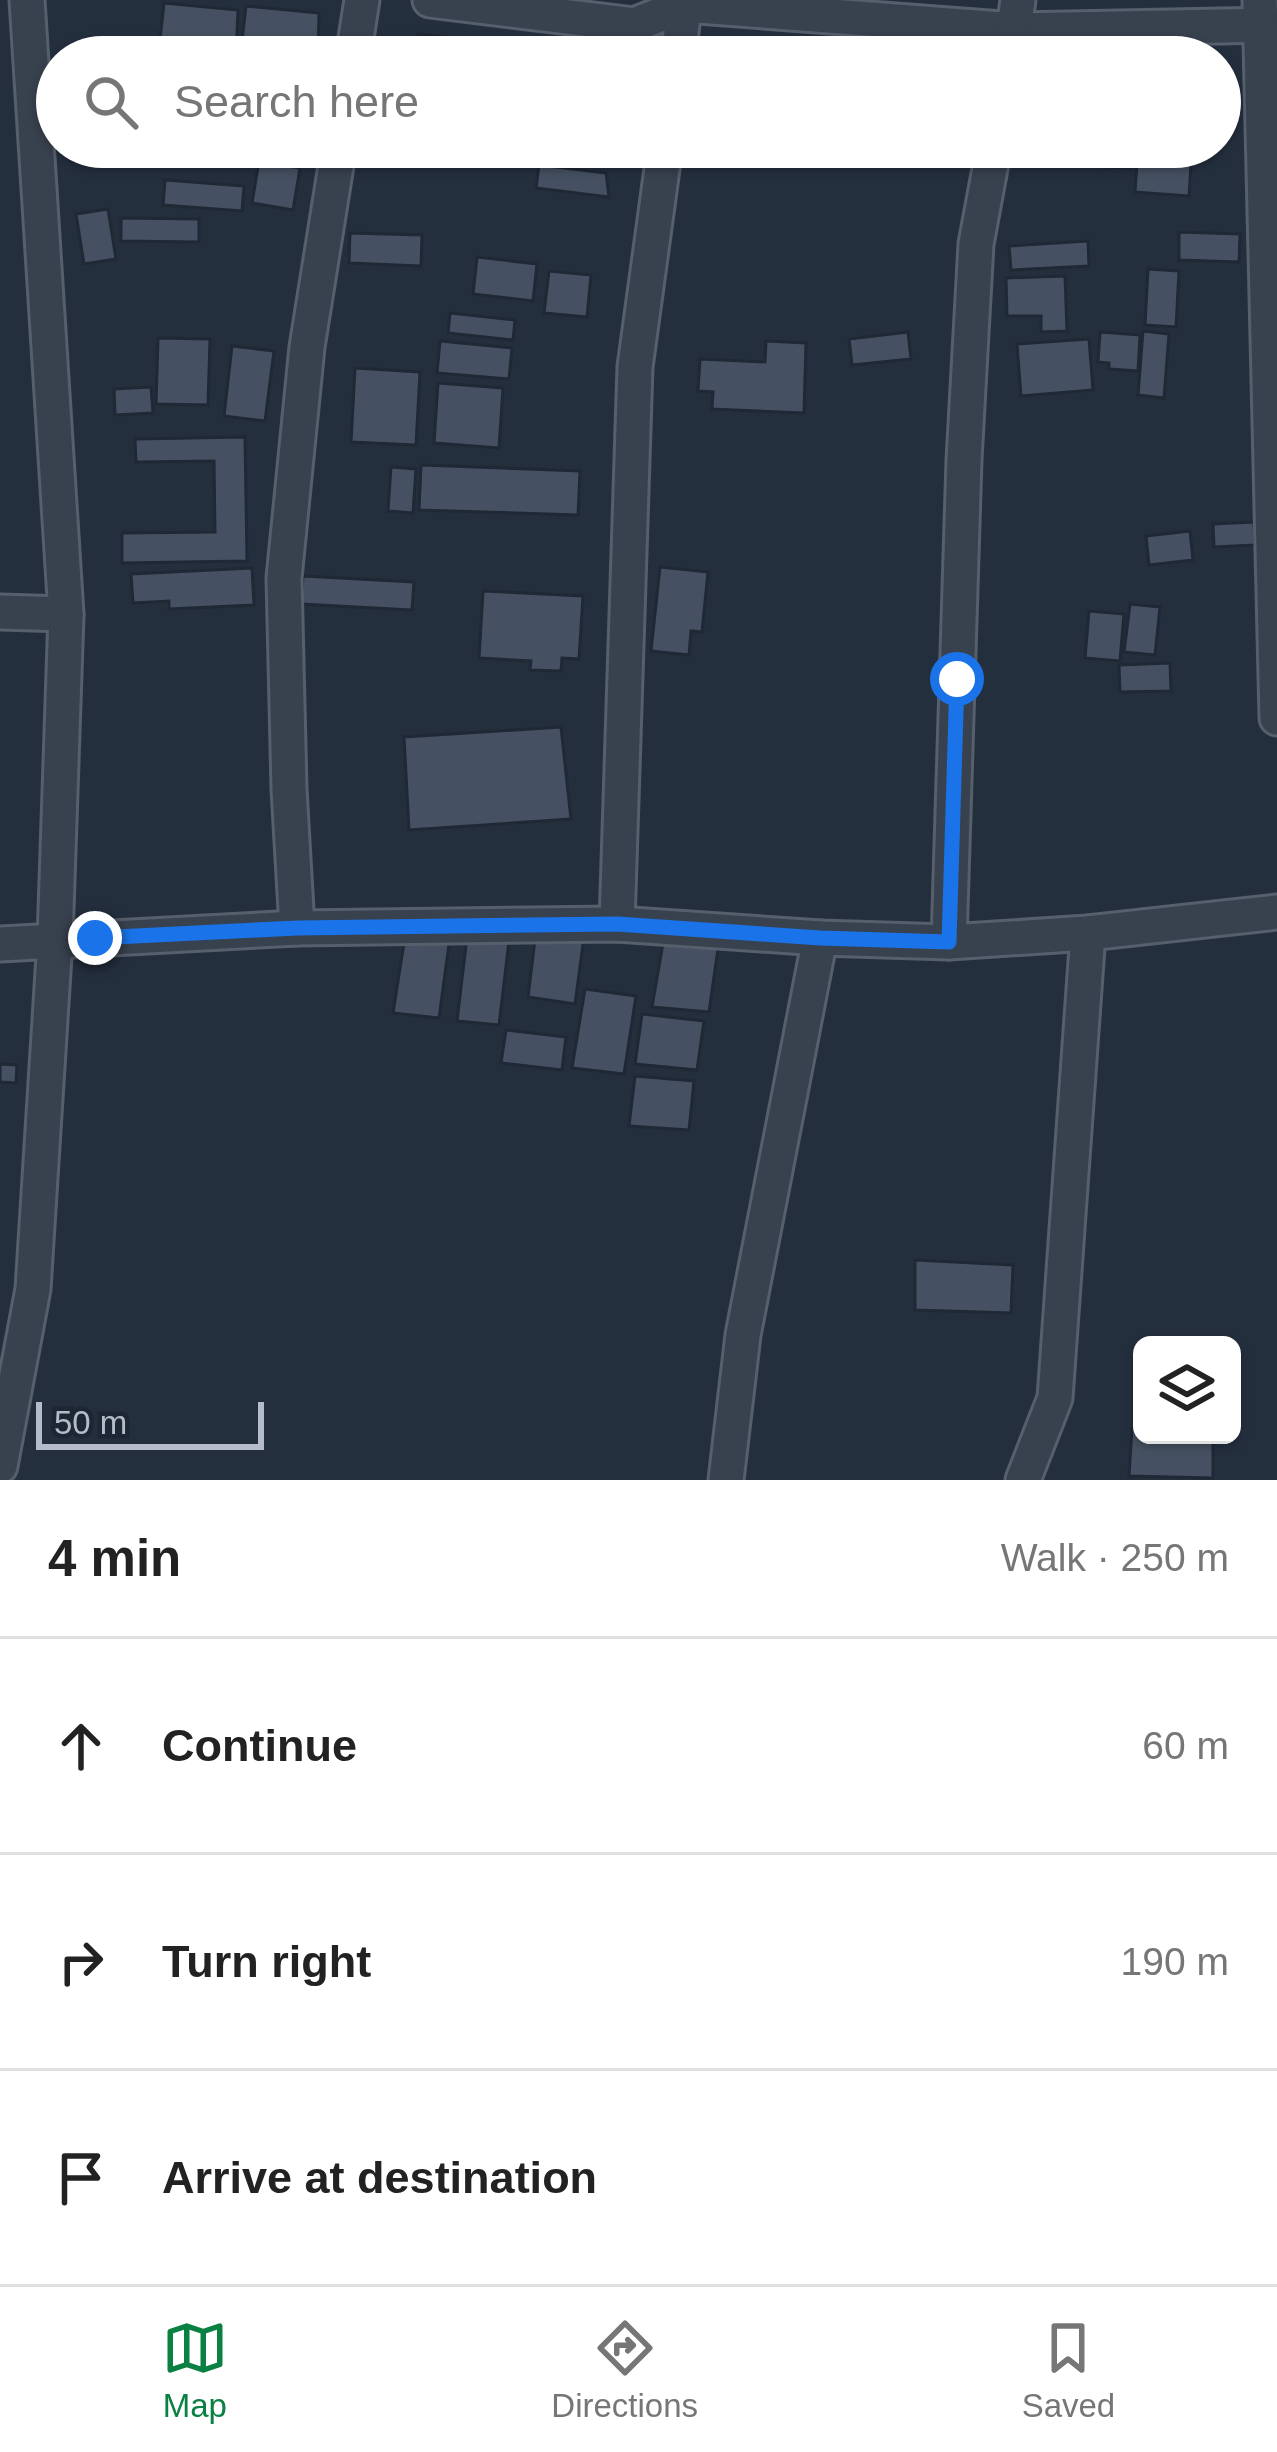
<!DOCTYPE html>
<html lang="en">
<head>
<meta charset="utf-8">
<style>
	:root { --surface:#fff; --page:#f6f6f6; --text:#222; --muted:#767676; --line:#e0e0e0; --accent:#0b8043 }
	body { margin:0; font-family:Helvetica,sans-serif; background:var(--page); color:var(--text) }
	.controls { position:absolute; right:36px; bottom:36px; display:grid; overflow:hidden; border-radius:18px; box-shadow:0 3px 9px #0004 }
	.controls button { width:108px; height:108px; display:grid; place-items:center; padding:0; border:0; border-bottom:3px solid var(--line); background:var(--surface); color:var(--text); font:60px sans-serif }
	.scale { position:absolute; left:36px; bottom:30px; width:228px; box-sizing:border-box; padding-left:12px; border:6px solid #b4bcc9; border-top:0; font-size:33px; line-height:42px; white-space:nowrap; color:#b4bcc9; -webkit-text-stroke:9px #1d2633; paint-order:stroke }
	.stop { position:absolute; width:36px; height:36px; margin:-27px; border:9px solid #1a73e8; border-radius:50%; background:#fff }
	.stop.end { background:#1a73e8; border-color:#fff; box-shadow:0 3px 12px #0008 }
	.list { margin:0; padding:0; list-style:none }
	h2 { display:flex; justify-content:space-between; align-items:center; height:156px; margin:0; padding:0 48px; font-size:51px }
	h2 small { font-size:39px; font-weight:400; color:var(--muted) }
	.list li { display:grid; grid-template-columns:78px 1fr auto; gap:36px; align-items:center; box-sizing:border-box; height:216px; padding:0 48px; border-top:3px solid var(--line) }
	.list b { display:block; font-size:45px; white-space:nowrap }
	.list em { font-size:39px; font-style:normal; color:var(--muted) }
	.icon { flex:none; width:66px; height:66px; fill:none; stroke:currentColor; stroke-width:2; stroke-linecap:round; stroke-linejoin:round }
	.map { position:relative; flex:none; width:1277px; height:1480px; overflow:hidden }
	.search { position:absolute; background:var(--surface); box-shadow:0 3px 9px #0004; left:36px; right:36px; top:36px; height:132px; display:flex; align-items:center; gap:30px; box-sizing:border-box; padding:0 42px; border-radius:66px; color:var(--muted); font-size:45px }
	.sheet { height:804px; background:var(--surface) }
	nav { display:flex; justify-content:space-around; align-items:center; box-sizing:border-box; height:168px; border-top:3px solid var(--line); background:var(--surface); font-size:33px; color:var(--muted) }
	nav a { display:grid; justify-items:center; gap:6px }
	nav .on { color:var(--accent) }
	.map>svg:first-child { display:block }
	.building { fill:#455162; stroke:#1f2835; stroke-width:3 }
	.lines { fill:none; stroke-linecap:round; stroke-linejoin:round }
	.minor-casing { stroke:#565f6c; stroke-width:39 }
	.minor { stroke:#38414e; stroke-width:33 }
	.route { stroke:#1a73e8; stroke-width:15 }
</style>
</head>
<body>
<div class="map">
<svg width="1277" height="1480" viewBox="0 0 1277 1480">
	<rect width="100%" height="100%" fill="#242f3e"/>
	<g class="building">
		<path d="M164 3 238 10 236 57H158Z"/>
		<path d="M246 6 319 13 318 57H240Z"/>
		<path d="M418 34 494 42 492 57H415Z"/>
		<path d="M710 40 744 43 743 57H708Z"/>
		<path d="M1104 52 1149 55V57H1104Z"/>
		<path d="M156 147H212V151L156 149Z"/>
		<path d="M246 147H306L305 156Z"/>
		<path d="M1060 147H1132L1131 168 1059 165Z"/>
		<path d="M1138 147H1192L1189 196 1135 192Z"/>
		<path d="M259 161 300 168 293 210 252 203Z"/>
		<path d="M539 165 606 173 609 197 536 188Z"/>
		<path d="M165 180 244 186 242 211 163 205Z"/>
		<path d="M108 209 116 259 84 264 76 214Z"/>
		<path d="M121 218 199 219V242L121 241Z"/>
		<path d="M1179 232 1240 234 1239 262 1179 260Z"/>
		<path d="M350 233 422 235 421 266 349 263Z"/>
		<path d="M1088 241 1089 266 1011 270 1009 246Z"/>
		<path d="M477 257 537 264 533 301 473 294Z"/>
		<path d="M1148 269 1179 271 1176 327 1145 325Z"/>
		<path d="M549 271 591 275 587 317 544 313Z"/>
		<path d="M1065 276 1067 331 1041 332V316H1007L1006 278Z"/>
		<path d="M450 313 515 320 513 340 448 333Z"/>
		<path d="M1143 331 1169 334 1164 398 1138 395Z"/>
		<path d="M908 332 911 359 852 365 849 339Z"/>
		<path d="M1100 332 1140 335 1138 371 1109 369V363L1098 362Z"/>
		<path d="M158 338 210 339 208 405 156 404Z"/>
		<path d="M1089 339 1093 390 1021 396 1017 344Z"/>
		<path d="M440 341 512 348 509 379 437 373Z"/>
		<path d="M766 341 806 343 804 413 712 409 713 392 698 391 700 359 765 362Z"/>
		<path d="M232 346 274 351 265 421 224 416Z"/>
		<path d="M355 368 420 372 416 445 351 442Z"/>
		<path d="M438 383 503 388 499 448 434 443Z"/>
		<path d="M151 387 153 413 115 415 114 389Z"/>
		<path d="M245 437 247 561 122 563V533L215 532 214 461 136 462 135 439Z"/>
		<path d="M421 465 580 471 578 515 419 510Z"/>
		<path d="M391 467 416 469 413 513 388 511Z"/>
		<path d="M1254 522 1255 545 1214 547 1213 524Z"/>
		<path d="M1190 531 1193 560 1149 565 1146 536Z"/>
		<path d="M660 567 708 572 702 632 691 631 689 655 651 651Z"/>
		<path d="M252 568 254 605 169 609V601L133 603 131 574Z"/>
		<path d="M303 576 414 582 412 610 301 604Z"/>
		<path d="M483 591 583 596 579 659 562 658 561 671 530 670 531 661 479 658Z"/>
		<path d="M1130 604 1160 607 1155 655 1124 652Z"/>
		<path d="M1089 611 1124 614 1120 661 1085 658Z"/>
		<path d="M1170 663 1171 691 1120 692 1119 665Z"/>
		<path d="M561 727 571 819 409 830 404 737Z"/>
		<path d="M406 930 450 937 439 1018 393 1013Z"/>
		<path d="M536 931 584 937 575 1004 528 997Z"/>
		<path d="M467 937 509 941 499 1025 457 1021Z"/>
		<path d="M664 937 719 942 709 1012 652 1007Z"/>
		<path d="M585 989 636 996 624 1074 572 1068Z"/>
		<path d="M642 1014 704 1021 697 1070 635 1064Z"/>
		<path d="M506 1030 566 1037 562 1070 501 1063Z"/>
		<path d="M0 1064 17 1065 16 1083 0 1082Z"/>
		<path d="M635 1076 694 1081 689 1130 629 1126Z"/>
		<path d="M915 1260 1013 1265 1011 1313 915 1310Z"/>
		<path d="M1132 1428H1142V1435H1213V1478L1129 1476Z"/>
	</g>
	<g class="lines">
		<g class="minor-casing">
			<g id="minor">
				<path d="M430 0 634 25 685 5 1015 30 1277 25"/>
				<path d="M1260 0 1277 718"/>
				<path d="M353 57 362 0"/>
				<path d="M678 57 685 0"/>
				<path d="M1010 57 1018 0"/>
				<path d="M0 612 66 614"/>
				<path d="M617 924 635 367 665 147"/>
				<path d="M297 928 289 789 284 578 307 347 339 147"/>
				<path d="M949 942 964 460 976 244 994 147"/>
				<path d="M0 944 297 928 617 924 820 938 949 942 1088 933 1277 912"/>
				<path d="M0 1466 33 1289 55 940 66 614 27 0"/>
				<path d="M726 1480 743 1335 820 938"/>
				<path d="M1023 1480 1055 1398 1088 933"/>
			</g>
		</g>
		<use href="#minor" class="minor"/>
	</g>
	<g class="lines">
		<path class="route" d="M95 938 297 928 617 924 820 938 949 942 957 679"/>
	</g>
</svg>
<div class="controls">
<button><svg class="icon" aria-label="layers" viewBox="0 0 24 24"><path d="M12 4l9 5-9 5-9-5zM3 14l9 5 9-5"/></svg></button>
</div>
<div class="scale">50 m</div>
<div class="stop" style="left:957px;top:679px"></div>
<div class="stop end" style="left:95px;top:938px"></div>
<div class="search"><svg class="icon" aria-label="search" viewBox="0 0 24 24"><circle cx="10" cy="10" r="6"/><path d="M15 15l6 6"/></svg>Search here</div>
</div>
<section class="sheet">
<h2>4 min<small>Walk · 250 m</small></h2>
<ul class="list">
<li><svg class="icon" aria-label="ahead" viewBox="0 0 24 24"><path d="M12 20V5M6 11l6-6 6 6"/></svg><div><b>Continue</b></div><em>60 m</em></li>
<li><svg class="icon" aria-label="right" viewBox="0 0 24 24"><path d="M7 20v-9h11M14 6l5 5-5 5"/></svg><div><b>Turn right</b></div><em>190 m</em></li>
<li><svg class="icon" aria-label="arrive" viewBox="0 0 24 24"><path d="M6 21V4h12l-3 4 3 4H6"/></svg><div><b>Arrive at destination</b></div></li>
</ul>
</section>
<nav>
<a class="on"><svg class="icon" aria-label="map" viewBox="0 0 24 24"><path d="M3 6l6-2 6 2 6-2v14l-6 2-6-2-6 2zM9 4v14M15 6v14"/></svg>Map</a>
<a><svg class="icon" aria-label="directions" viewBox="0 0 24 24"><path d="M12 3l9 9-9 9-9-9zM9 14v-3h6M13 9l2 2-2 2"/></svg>Directions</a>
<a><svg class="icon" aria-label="saved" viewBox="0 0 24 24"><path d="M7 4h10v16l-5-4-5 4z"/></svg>Saved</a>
</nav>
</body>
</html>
